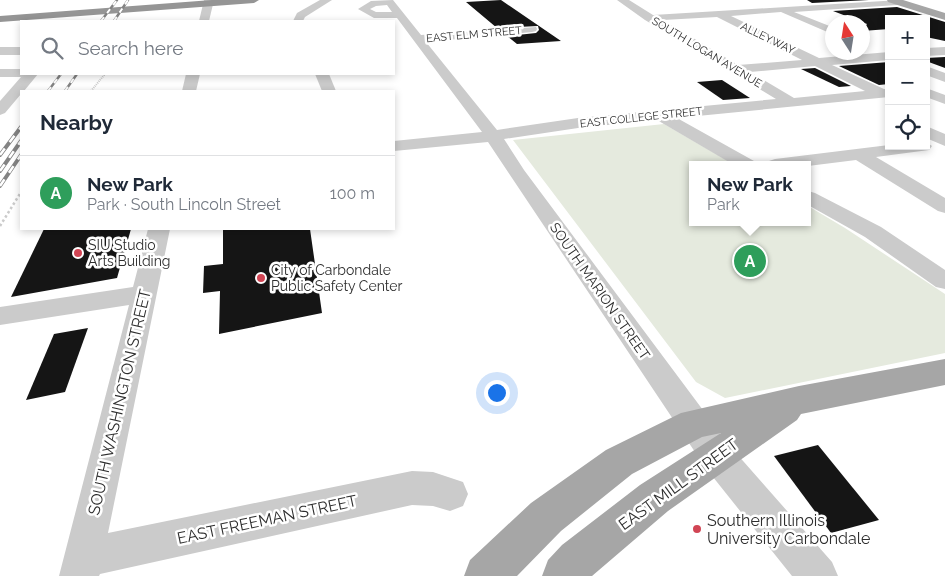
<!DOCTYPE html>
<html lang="en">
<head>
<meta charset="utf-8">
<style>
	:root { --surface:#fff; --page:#f6f6f7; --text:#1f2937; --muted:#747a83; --line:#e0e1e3; --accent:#d14554 }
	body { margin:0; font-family:Raleway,sans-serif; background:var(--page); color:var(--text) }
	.controls { position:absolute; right:15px; top:15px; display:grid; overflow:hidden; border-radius:0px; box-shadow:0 2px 8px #0003 }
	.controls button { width:45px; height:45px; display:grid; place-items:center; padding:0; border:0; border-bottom:1px solid var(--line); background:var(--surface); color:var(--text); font:25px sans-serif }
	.compass { position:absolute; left:825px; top:15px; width:45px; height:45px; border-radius:50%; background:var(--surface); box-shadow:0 2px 8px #0003; rotate:348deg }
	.you { position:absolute; left:496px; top:392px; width:18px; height:18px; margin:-12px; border:4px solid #fff; border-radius:50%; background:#1a73e8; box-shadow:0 0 0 8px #1a73e833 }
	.badge { display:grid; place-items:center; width:32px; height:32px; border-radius:50%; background:var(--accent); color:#fff; font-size:16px; font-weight:700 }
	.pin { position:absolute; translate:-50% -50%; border:2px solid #fff; box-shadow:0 1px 5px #0006 }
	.popup { position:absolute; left:689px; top:161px; width:122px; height:65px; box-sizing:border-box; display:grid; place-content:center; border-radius:0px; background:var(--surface); filter:drop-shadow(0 1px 4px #0005); font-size:16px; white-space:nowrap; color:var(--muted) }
	.popup b { font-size:19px; color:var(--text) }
	.popup::after { content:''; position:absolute; left:50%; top:100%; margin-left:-10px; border:10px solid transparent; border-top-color:var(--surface) }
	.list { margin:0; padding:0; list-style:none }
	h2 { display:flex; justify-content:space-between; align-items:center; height:65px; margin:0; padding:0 20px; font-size:21px }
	h2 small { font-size:16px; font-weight:400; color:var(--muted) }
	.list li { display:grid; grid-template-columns:32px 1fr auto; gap:15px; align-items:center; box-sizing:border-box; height:75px; padding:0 20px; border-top:1px solid var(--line) }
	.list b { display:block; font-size:19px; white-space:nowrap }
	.list p { margin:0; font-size:16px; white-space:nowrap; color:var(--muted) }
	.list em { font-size:16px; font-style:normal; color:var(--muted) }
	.icon { flex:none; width:28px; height:28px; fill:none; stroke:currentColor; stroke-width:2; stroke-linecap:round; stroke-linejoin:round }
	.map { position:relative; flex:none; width:945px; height:576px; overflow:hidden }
	.search { position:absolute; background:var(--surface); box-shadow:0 2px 8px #0003; left:20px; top:20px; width:375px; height:55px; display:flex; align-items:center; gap:12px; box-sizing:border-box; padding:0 18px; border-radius:0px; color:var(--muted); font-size:19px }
	.panel { position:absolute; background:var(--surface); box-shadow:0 2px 8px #0003; left:20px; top:90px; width:375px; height:140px; border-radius:0px }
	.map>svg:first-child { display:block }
	.green { fill:#e5eade }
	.building { fill:#151515 }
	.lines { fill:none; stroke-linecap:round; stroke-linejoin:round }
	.path-far1 { stroke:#cbcbcb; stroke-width:2; stroke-dasharray:1 1; stroke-linecap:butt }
	.path { stroke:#cbcbcb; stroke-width:2.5; stroke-dasharray:2.5 2.5; stroke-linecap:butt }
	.minor { fill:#cbcbcb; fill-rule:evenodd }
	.major { fill:#a6a6a6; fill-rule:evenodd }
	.highway { fill:#959595; fill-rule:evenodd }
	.rail-far1-casing { stroke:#838383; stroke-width:2.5 }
	.rail-casing { stroke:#838383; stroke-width:4 }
	.rail-far1 { stroke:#fff; stroke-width:2; stroke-dasharray:5; stroke-linecap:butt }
	.rail { stroke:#fff; stroke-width:2.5; stroke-dasharray:8; stroke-linecap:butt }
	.poi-dot { fill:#d14554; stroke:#fff; stroke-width:2 }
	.labels { text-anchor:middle; stroke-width:5; stroke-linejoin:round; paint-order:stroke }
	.far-street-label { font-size:11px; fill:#2e2e2e; stroke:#fff }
	.poi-label { font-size:14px; fill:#2e2e2e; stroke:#fff; text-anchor:start }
	.street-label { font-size:14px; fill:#2e2e2e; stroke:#fff }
	.near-street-label { font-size:16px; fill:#2e2e2e; stroke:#fff }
	.near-poi-label { font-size:16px; fill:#2e2e2e; stroke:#fff; text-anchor:start }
</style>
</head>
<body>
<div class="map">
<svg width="945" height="576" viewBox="0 0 945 576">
	<rect width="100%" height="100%" fill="#fff"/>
	<path class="green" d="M664 124 735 165H692V222H808V206L845 228 945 294V353L725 398 696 382 513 140Z"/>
	<g class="building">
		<path d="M501 0 561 41 517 44 507 36 536 33 539 30 538 26 497 28 466 2Z"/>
		<path d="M807 0H869L812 3Z"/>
		<path d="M897 7 945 22V41L926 37V19H889V29L862 31 867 24 833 11Z"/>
		<path d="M945 57V68L926 61V58Z"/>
		<path d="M889 62V84L879 85 839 66Z"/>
		<path d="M815 68 851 86 839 87 801 69Z"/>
		<path d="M722 80 750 98 723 100 697 82Z"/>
		<path d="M44 229H131L117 278 11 297Z"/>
		<path d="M223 229H310L322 313 219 334 220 291 203 293 204 266 223 264Z"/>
		<path d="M88 328 65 392 26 400 54 334Z"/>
		<path d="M818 445 879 520 831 533 774 456Z"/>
	</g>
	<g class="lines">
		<path class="path-far1" d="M91 91 105 74"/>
		<path class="path" d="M0 226 21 192"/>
		<g class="minor">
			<path d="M204 0H214L209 21H199Z"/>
			<path d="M320 0H332L305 17 303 21H293L297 13Z"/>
			<path d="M393 0 421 35 536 27 537 29 536 31 532 32 426 42 497 130 578 118 776 99 645 20 617 0H629L653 15 900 0V4L897 5 794 12 832 27V34L781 12 731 16 819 58 889 52V60L832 65 884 89H889V97L677 118 754 161 757 165H734L657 120 578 128 504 139 524 170 729 445 832 562 838 576H792L705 467 488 142 394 151V141L482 132 397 18H374L358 9 371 1ZM387 5 392 12H376L370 9 376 6ZM717 17 802 60 738 65 663 20ZM815 66 865 91 794 98 750 72Z"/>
			<rect x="0" y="47" width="21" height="8"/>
			<path d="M945 47V55L926 56V48Z"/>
			<path d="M926 66 945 73V82L926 75Z"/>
			<path d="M0 69H21V74H38L24 91H21V94L5 113 0 115V101L21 77H0Z"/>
			<path d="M186 74H200L196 91H182Z"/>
			<path d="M315 74H329L336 91H322Z"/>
			<path d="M926 88 945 95V104L926 97Z"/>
			<path d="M926 126 945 134V146L926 138Z"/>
			<path d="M926 142 932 146 929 150 876 157 945 198V213L938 211 856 160 808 166V165H766L769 161 775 159 889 145 926 146Z"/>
			<path d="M808 191 815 193 881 227 945 270V289L936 287 865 237 808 205Z"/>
			<path d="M148 229H170L108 533 412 471 433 472 463 482 468 494 463 506 450 511 433 506 412 505 100 574 99 576H59L129 305 0 325V307L133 287Z"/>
		</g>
		<g class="major">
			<path d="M887 0H903L945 13V20L888 2Z"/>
			<path d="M945 359V385L801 414 797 420 668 511 592 576H542L548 560 562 545 640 485 721 433 702 437 632 474 561 531 517 576H464L470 560 531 503 606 450 681 413 799 386Z"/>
		</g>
		<path class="highway" d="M212 0H259L254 3 0 22V16Z"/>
		<g class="rail-far1-casing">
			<g id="rail-far1">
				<path d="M101 21 117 0"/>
				<path d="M114 21 128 0"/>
				<path d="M48 91 61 74"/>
				<path d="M65 91 77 74"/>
			</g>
		</g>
		<g class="rail-casing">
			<g id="rail">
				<path d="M0 155 21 127"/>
				<path d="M0 171 21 141"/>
				<path d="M0 186 21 155"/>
			</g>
		</g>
		<use href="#rail-far1" class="rail-far1"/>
		<use href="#rail" class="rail"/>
	</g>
	<g class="poi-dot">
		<circle cx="78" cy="253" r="5"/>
		<circle cx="261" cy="278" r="5"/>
		<circle cx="697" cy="529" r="5"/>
	</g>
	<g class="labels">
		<g class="far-street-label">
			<text transform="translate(474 34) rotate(-5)" y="4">EAST ELM STREET</text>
			<text transform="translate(768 38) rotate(26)" y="4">ALLEYWAY</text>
			<text transform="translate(707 52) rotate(31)" y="4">SOUTH LOGAN AVENUE</text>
			<text transform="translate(641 117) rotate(-6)" y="4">EAST COLLEGE STREET</text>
		</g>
		<g class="poi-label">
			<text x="88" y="250">SIU Studio<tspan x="88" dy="16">Arts Building</tspan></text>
			<text x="271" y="275">City of Carbondale<tspan x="271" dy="16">Public Safety Center</tspan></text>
		</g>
		<g class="street-label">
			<text transform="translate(600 291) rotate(55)" y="5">SOUTH MARION STREET</text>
		</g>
		<g class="near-street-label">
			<text transform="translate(119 402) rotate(-77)" y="6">SOUTH WASHINGTON STREET</text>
			<text transform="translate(678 484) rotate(-36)" y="6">EAST MILL STREET</text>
			<text transform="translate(267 519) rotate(-12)" y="6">EAST FREEMAN STREET</text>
		</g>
		<g class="near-poi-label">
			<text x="707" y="526">Southern Illinois<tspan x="707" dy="18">University Carbondale</tspan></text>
		</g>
	</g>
</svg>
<div class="controls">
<button>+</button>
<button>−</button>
<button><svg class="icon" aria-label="locate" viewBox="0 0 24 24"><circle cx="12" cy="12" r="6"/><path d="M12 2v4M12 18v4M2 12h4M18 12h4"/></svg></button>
</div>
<svg class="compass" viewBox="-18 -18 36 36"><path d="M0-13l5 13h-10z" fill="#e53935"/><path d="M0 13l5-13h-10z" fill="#747a83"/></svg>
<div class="you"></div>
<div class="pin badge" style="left:750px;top:261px;background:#2e9e5b">A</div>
<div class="popup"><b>New Park</b>Park</div>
<div class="search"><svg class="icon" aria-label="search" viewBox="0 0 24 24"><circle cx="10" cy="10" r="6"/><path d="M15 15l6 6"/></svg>Search here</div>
<section class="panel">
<h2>Nearby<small></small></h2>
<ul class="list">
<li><span class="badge" style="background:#2e9e5b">A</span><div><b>New Park</b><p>Park · South Lincoln Street</p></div><em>100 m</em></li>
</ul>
</section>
</div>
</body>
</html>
